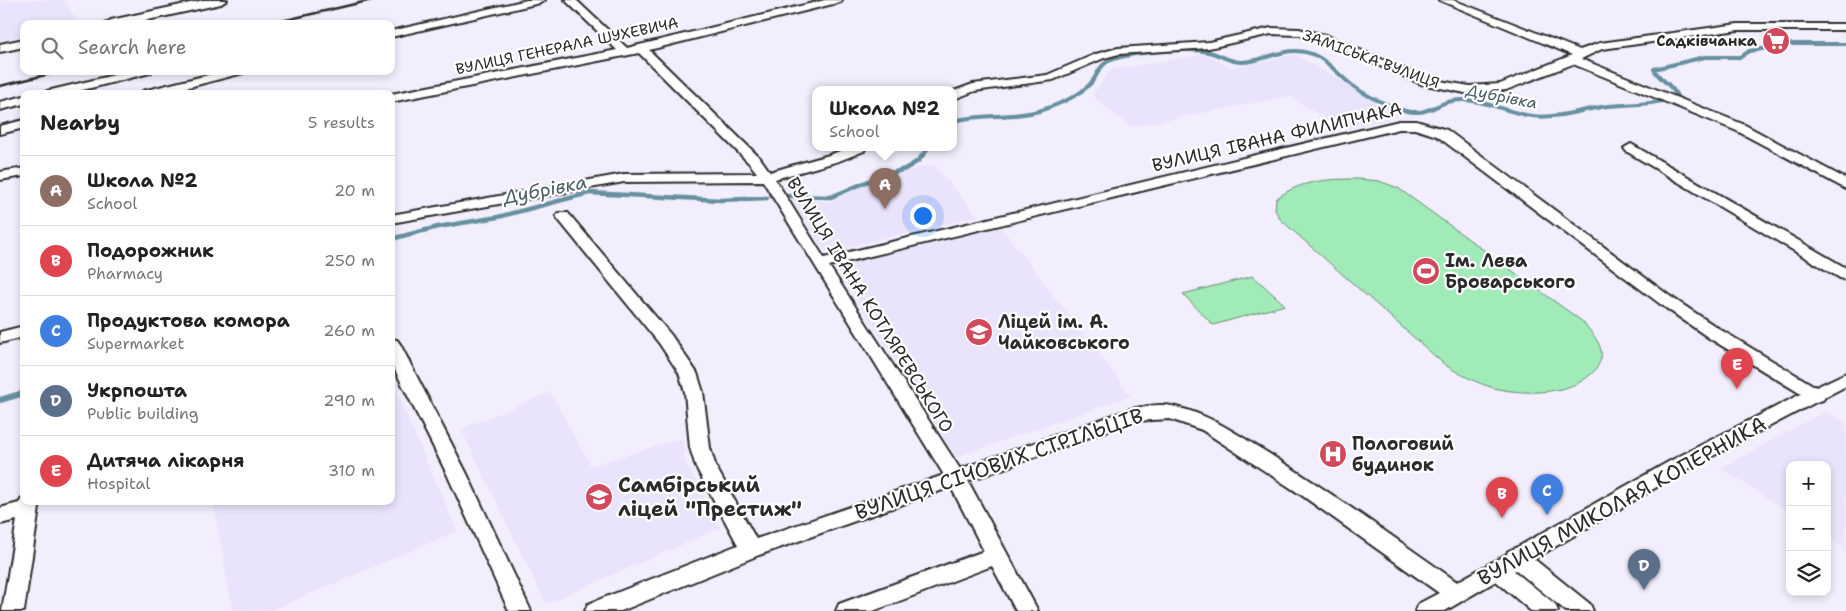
<!DOCTYPE html>
<html lang="en">
<head>
<meta charset="utf-8">
<style>
	:root { --surface:#fff; --page:#f6f6f6; --text:#222; --muted:#767676; --line:#e0e0e0; --accent:#d1495b }
	body { margin:0; font-family:"Shantell Sans",sans-serif; background:var(--page); color:var(--text) }
	.controls { position:absolute; right:15px; bottom:15px; display:grid; overflow:hidden; border-radius:10px; box-shadow:0 2px 8px #0003 }
	.controls button { width:45px; height:45px; display:grid; place-items:center; padding:0; border:0; border-bottom:1px solid var(--line); background:var(--surface); color:var(--text); font:25px sans-serif }
	.you { position:absolute; left:922px; top:215px; width:18px; height:18px; margin:-12px; border:4px solid #fff; border-radius:50%; background:#1a73e8; box-shadow:0 0 0 8px #1a73e833 }
	.badge { display:grid; place-items:center; width:32px; height:32px; border-radius:50%; background:var(--accent); color:#fff; font-size:16px; font-weight:700 }
	.pin { position:absolute; translate:-50% -41px; filter:drop-shadow(0 1px 2px #0008) }
	.pin::after { content:''; position:absolute; top:26px; width:18px; height:15px; background:inherit; clip-path:polygon(0 0,100% 0,50% 100%) }
	.popup { position:absolute; left:812px; top:86px; width:145px; height:65px; box-sizing:border-box; display:grid; place-content:center; border-radius:10px; background:var(--surface); filter:drop-shadow(0 1px 4px #0005); font-size:16px; white-space:nowrap; color:var(--muted) }
	.popup b { font-size:19px; color:var(--text) }
	.popup::after { content:''; position:absolute; left:50%; top:100%; margin-left:-10px; border:10px solid transparent; border-top-color:var(--surface) }
	.list { margin:0; padding:0; list-style:none }
	h2 { display:flex; justify-content:space-between; align-items:center; height:65px; margin:0; padding:0 20px; font-size:21px }
	h2 small { font-size:16px; font-weight:400; color:var(--muted) }
	.list li { display:grid; grid-template-columns:32px 1fr auto; gap:15px; align-items:center; box-sizing:border-box; height:70px; padding:0 20px; border-top:1px solid var(--line) }
	.list b { display:block; font-size:19px; white-space:nowrap }
	.list p { margin:0; font-size:16px; white-space:nowrap; color:var(--muted) }
	.list em { font-size:16px; font-style:normal; color:var(--muted) }
	.icon { flex:none; width:28px; height:28px; fill:none; stroke:currentColor; stroke-width:2; stroke-linecap:round; stroke-linejoin:round }
	.map { position:relative; flex:none; width:1846px; height:611px; overflow:hidden }
	.search { position:absolute; background:var(--surface); box-shadow:0 2px 8px #0003; left:20px; top:20px; width:375px; height:55px; display:flex; align-items:center; gap:12px; box-sizing:border-box; padding:0 18px; border-radius:10px; color:var(--muted); font-size:19px }
	.panel { position:absolute; background:var(--surface); box-shadow:0 2px 8px #0003; left:20px; top:90px; width:375px; height:415px; border-radius:10px }
	.map>svg:first-child { display:block }
	.built { fill:#eae3fc }
	.green { fill:#a1ebb9; stroke:#668b72 }
	.lines { fill:none; stroke-linecap:round; stroke-linejoin:round }
	.stream-far2 { stroke:#65909f; stroke-width:4 }
	.stream-far1 { stroke:#65909f; stroke-width:4.5 }
	.stream { stroke:#65909f; stroke-width:6 }
	.minor-casing { stroke:#2b2b2b; stroke-width:4 }
	.tertiary-casing { stroke:#2b2b2b; stroke-width:4 }
	.minor { fill:#fff; fill-rule:evenodd }
	.tertiary { fill:#fff; fill-rule:evenodd }
	.rail { stroke:#2b2b2b; stroke-width:2.5 }
	.labels { text-anchor:middle; stroke-width:4.5; stroke-linejoin:round; paint-order:stroke }
	.far-poi-label { font-size:15px; font-weight:bold; fill:#2b2b2b; stroke:#fff; text-anchor:end }
	.far-street-label { font-size:15px; fill:#2b2b2b; stroke:#fff }
	.far-water-label { font-size:16px; font-style:italic; fill:#485d65; stroke:#fff }
	.street-label { font-size:18px; fill:#2b2b2b; stroke:#fff }
	.poi-label { font-size:18px; font-weight:bold; fill:#2b2b2b; stroke:#fff; text-anchor:start }
	.water-label { font-size:19px; font-style:italic; fill:#485d65; stroke:#fff }
	.near-street-label { font-size:21px; fill:#2b2b2b; stroke:#fff }
	.near-poi-label { font-size:21px; font-weight:bold; fill:#2b2b2b; stroke:#fff; text-anchor:start }
</style>
</head>
<body>
<div class="map">
<svg width="1846" height="611" viewBox="0 0 1846 611">
	<rect width="100%" height="100%" fill="#f3eefd"/>
	<filter id="ink" filterUnits="userSpaceOnUse"><feTurbulence type="fractalNoise" baseFrequency=".02" numOctaves="2"/><feDisplacementMap in="SourceGraphic" scale="10" xChannelSelector="R" yChannelSelector="G"/><feConvolveMatrix kernelMatrix="1 2 1 2 8 2 1 2 1" color-interpolation-filters="sRGB"/></filter>
	<g filter="url(#ink)">
		<g class="built">
			<path d="M0 0H65L78 24H24V36L0 41Z"/>
			<path d="M1206 54 1230 68 1296 55 1402 115 1342 130 1290 96 1130 127 1092 95 1111 70Z"/>
			<path d="M933 164 978 216 826 252 790 199 830 202 874 180Z"/>
			<path d="M1001 227 1131 396 956 457 836 267Z"/>
			<path d="M391 380 457 531 270 611H233L213 501H391Z"/>
			<path d="M550 392 591 466 682 438 685 462 720 528 546 604 461 429Z"/>
			<path d="M1826 411 1846 423V549L1827 537V465H1790V513L1721 468Z"/>
		</g>
		<g class="green">
			<path d="M1358 179 1379 181 1398 188 1583 322C1590 331 1599 340 1601 351 1603 357 1599 364 1596 369 1574 396 1524 395 1494 388 1476 383 1460 374 1445 365L1281 220 1275 210 1276 199C1300 180 1328 179 1358 179Z"/>
			<path d="M1253 276 1285 305 1213 325 1183 294Z"/>
		</g>
		<g class="lines">
			<g class="stream-far2">
				<path d="M954 121C983 113 1014 119 1042 110 1057 105 1079 96 1090 84 1097 77 1099 65 1109 61 1128 52 1189 47 1209 52 1221 55 1229 62 1242 62 1260 62 1277 51 1295 51 1322 51 1333 71 1353 86 1365 95 1380 102 1394 107 1431 122 1433 99 1464 100 1488 101 1509 113 1532 116 1555 119 1578 111 1601 107 1627 103 1652 107 1677 96 1671 83 1658 79 1654 69L1705 57H1741L1749 51 1792 44H1846"/>
				<path d="M925 152 928 148"/>
			</g>
			<g class="stream-far1">
				<path d="M789 196 831 197 878 177 905 169 918 161 926 151"/>
				<path d="M391 239 438 227 498 217 589 193 721 200 767 198"/>
			</g>
			<path class="stream" d="M0 400 24 393"/>
			<g class="minor-casing">
				<g id="minor">
					<path d="M527 0H545L540 3 391 37V31Z"/>
					<path d="M565 0H576L627 48 825 0H842L841 2 649 50 760 158 770 172 829 155 848 148H865L864 151 839 161 775 179 824 258 1399 121H1416L1447 130 1671 297 1721 330 1816 387 1846 373V386L1825 397 1823 400 1816 402 1684 471 1534 559 1590 604 1593 611H1566L1516 570 1514 571 1555 604 1558 611H1531L1496 581 1445 611H1415L1418 604 1439 593 1300 494 1202 430 1170 419 1134 421 968 481 1038 611H1016L992 566 873 611H836L839 604 984 551 951 487 759 555 621 611H585L588 604 738 545 696 467 690 448 685 392 679 373 659 343 558 219 556 216 558 213H568L671 335 697 373 703 392 710 448 716 467 756 539 944 475 763 181 624 182 391 223V215L624 174 757 173 750 164 639 53 391 102V94L617 50ZM1399 129H1415L1437 136 1659 303 1709 338 1801 394 1670 461 1516 548 1508 551 1507 554 1457 582C1395 538 1333 494 1268 453 1238 435 1211 415 1176 407 1162 403 1146 406 1131 409L960 469 829 266Z"/>
					<path d="M1439 0H1453L1580 50 1600 43 1738 24H1846V30H1738L1602 49 1581 59 1745 125 1846 179V189L1737 131 1573 64 1506 90 1470 94 1421 84 1318 39 1299 35 1271 34 1209 48 1119 54 1104 58 1053 80 975 91 954 99V91L973 84 1047 75 1096 54 1118 48 1209 42 1271 28 1299 29 1325 35 1428 79 1470 86 1500 84 1572 55Z"/>
					<path d="M131 71H152L150 73 67 94H45L47 91Z"/>
					<path d="M224 71H245L243 73 162 94H141L143 91Z"/>
					<path d="M24 96V104L0 110V102Z"/>
					<path d="M24 120V128L0 134V126Z"/>
					<path d="M1631 144 1846 268V280L1840 278 1626 151 1624 148Z"/>
					<path d="M24 168V176L0 180V172Z"/>
					<path d="M24 326V337L0 343V332Z"/>
					<path d="M391 339 397 340 400 344 467 474 531 611H509L447 474 391 362Z"/>
					<path d="M24 495V501H40L24 611H2L17 520 0 524V508L19 503Z"/>
				</g>
			</g>
			<g class="tertiary-casing">
				<g id="tertiary">
					<path d="M204 0H227L221 4 130 24H105L111 20Z"/>
					<path d="M24 39V47L0 52V44Z"/>
				</g>
			</g>
			<use href="#minor" class="minor"/>
			<use href="#tertiary" class="tertiary"/>
			<g class="rail">
				<path d="M269 24 372 0"/>
				<path d="M0 86 62 71"/>
			</g>
		</g>
	</g>
	<defs>
		<g id="supermarket-disc" transform="scale(1.4375)"><circle r="9.5" fill="#d1495b" stroke="#fff"/><path d="M-6-5.5h2.5l.6 2H6L4.5 2H-2.5L-4.4-4H-6ZM-1.5 3.2a1.3 1.3 0 1 0 .1 0ZM3 3.2a1.3 1.3 0 1 0 .1 0Z" fill="#fff"/></g>
		<g id="stadium-disc" transform="scale(1.4375)"><circle r="9.5" fill="#d1495b" stroke="#fff"/><path d="M0-5a6.5 5 0 1 0 0 10a6.5 5 0 1 0 0-10ZM-3.5-1.8h7v3.6h-7Z" fill="#fff"/></g>
		<g id="school-disc" transform="scale(1.4375)"><circle r="9.5" fill="#d1495b" stroke="#fff"/><path d="M0-5L7-2L0 1L-7-2ZM-4 1L0 2.5L4 1V4Q0 6-4 4Z" fill="#fff"/></g>
		<g id="hospital-disc" transform="scale(1.4375)"><circle r="9.5" fill="#d1495b" stroke="#fff"/><path d="M-5-5h3v3.5h4V-5h3V5h-3V1.5h-4V5h-3Z" fill="#fff"/></g>
	</defs>
	<g fill-rule="evenodd">
		<use href="#supermarket-disc" x="1776" y="41"/>
		<use href="#stadium-disc" x="1426" y="271"/>
		<use href="#school-disc" x="979" y="332"/>
		<use href="#hospital-disc" x="1333" y="454"/>
		<use href="#school-disc" x="599" y="497"/>
	</g>
	<g class="labels">
		<g class="far-poi-label">
			<text x="1757" y="46">Садкiвчанка</text>
		</g>
		<g class="far-street-label">
			<text transform="translate(567 46) rotate(-12)" y="5">ВУЛИЦЯ ГЕНЕРАЛА ШУХЕВИЧА</text>
			<text transform="translate(1371 59) rotate(20)" y="5">ЗАМІСЬКА ВУЛИЦЯ</text>
		</g>
		<g class="far-water-label">
			<text transform="translate(1502 96) rotate(11)" y="6">Дубрівка</text>
		</g>
		<g class="street-label">
			<text transform="translate(1277 137) rotate(-13)" y="6">ВУЛИЦЯ ІВАНА ФИЛИПЧАКА</text>
			<text transform="translate(870 305) rotate(58)" y="6">ВУЛИЦЯ ІВАНА КОТЛЯРЕВСЬКОГО</text>
		</g>
		<g class="poi-label">
			<text x="1445" y="267">Ім. Лева<tspan x="1445" dy="21">Броварського</tspan></text>
			<text x="998" y="328">Ліцей ім. А.<tspan x="998" dy="21">Чайковського</tspan></text>
			<text x="1352" y="450">Пологовий<tspan x="1352" dy="21">будинок</tspan></text>
		</g>
		<g class="water-label">
			<text transform="translate(545 189) rotate(-11)" y="7">Дубрівка</text>
		</g>
		<g class="near-street-label">
			<text transform="translate(999 464) rotate(-19)" y="7">ВУЛИЦЯ СІЧОВИХ СТРІЛЬЦІВ</text>
			<text transform="translate(1622 501) rotate(-29)" y="7">ВУЛИЦЯ МИКОЛАЯ КОПЕРНИКА</text>
		</g>
		<g class="near-poi-label">
			<text x="618" y="492">Самбірський<tspan x="618" dy="24">ліцей "Престиж"</tspan></text>
		</g>
	</g>
</svg>
<div class="controls">
<button>+</button>
<button>−</button>
<button><svg class="icon" aria-label="layers" viewBox="0 0 24 24"><path d="M12 4l9 5-9 5-9-5zM3 14l9 5 9-5"/></svg></button>
</div>
<div class="you"></div>
<div class="pin badge" style="left:885px;top:209px;background:#8d6e63">A</div>
<div class="popup"><b>Школа №2</b>School</div>
<div class="pin badge" style="left:1502px;top:518px;background:#e0444e">B</div>
<div class="pin badge" style="left:1547px;top:515px;background:#3f7fe0">C</div>
<div class="pin badge" style="left:1644px;top:590px;background:#5c6f8a">D</div>
<div class="pin badge" style="left:1737px;top:389px;background:#e0444e">E</div>
<div class="search"><svg class="icon" aria-label="search" viewBox="0 0 24 24"><circle cx="10" cy="10" r="6"/><path d="M15 15l6 6"/></svg>Search here</div>
<section class="panel">
<h2>Nearby<small>5 results</small></h2>
<ul class="list">
<li><span class="badge" style="background:#8d6e63">A</span><div><b>Школа №2</b><p>School</p></div><em>20 m</em></li>
<li><span class="badge" style="background:#e0444e">B</span><div><b>Подорожник</b><p>Pharmacy</p></div><em>250 m</em></li>
<li><span class="badge" style="background:#3f7fe0">C</span><div><b>Продуктова комора</b><p>Supermarket</p></div><em>260 m</em></li>
<li><span class="badge" style="background:#5c6f8a">D</span><div><b>Укрпошта</b><p>Public building</p></div><em>290 m</em></li>
<li><span class="badge" style="background:#e0444e">E</span><div><b>Дитяча лікарня</b><p>Hospital</p></div><em>310 m</em></li>
</ul>
</section>
</div>
</body>
</html>
